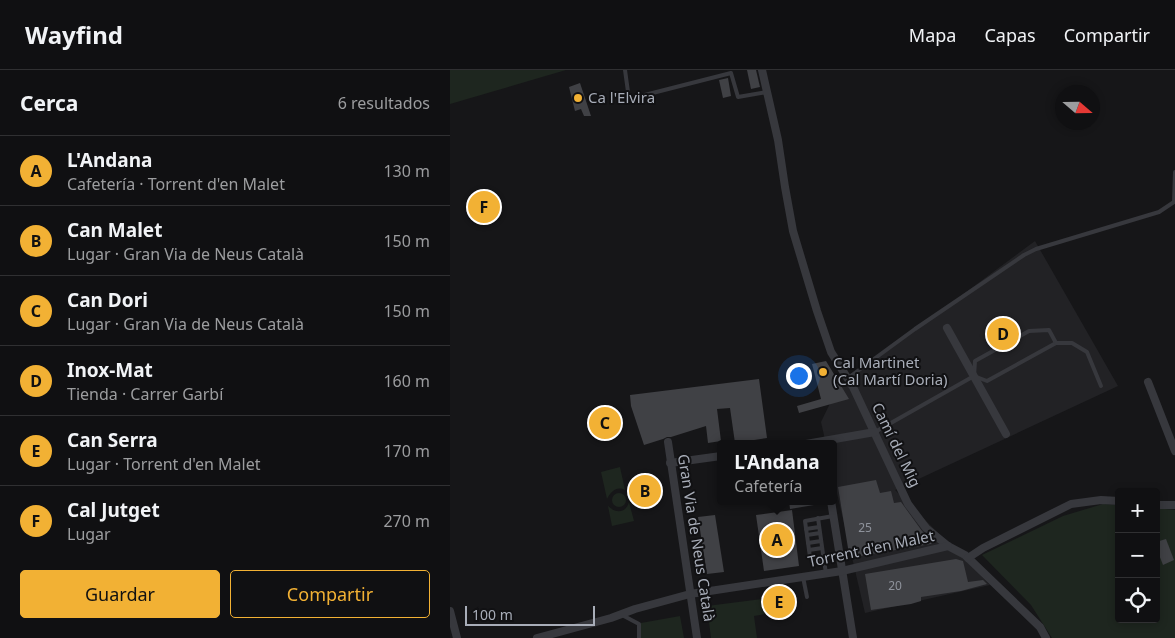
<!DOCTYPE html>
<html lang="es">
<head>
<meta charset="utf-8">
<style>
	:root { --surface:#101012; --page:#1e1e20; --text:#f1f3f6; --muted:#9c9d9f; --line:#303032; --accent:#f2b134 }
	body { margin:0; font-family:"Noto Sans",sans-serif; background:var(--page); color:var(--text) }
	.controls { position:absolute; right:15px; bottom:15px; display:grid; overflow:hidden; border-radius:5px; box-shadow:0 2px 8px #0003 }
	.controls button { width:45px; height:45px; display:grid; place-items:center; padding:0; border:0; border-bottom:1px solid var(--line); background:var(--surface); color:var(--text); font:25px sans-serif }
	.compass { position:absolute; left:605px; top:15px; width:45px; height:45px; border-radius:50%; background:var(--surface); box-shadow:0 2px 8px #0003; rotate:110deg }
	.scale { position:absolute; left:15px; bottom:12px; width:130px; box-sizing:border-box; padding-left:5px; border:2px solid #a8adb8; border-top:0; font-size:14px; line-height:18px; white-space:nowrap; color:#a8adb8; -webkit-text-stroke:4px #111113; paint-order:stroke }
	.you { position:absolute; left:348px; top:305px; width:18px; height:18px; margin:-12px; border:4px solid #fff; border-radius:50%; background:#1a73e8; box-shadow:0 0 0 8px #1a73e833 }
	.badge { display:grid; place-items:center; width:32px; height:32px; border-radius:50%; background:var(--accent); color:#111; font-size:16px; font-weight:700 }
	.pin { position:absolute; translate:-50% -50%; border:2px solid #fff; box-shadow:0 1px 5px #0006 }
	.popup { position:absolute; left:267px; top:370px; width:120px; height:65px; box-sizing:border-box; display:grid; place-content:center; border-radius:5px; background:var(--surface); filter:drop-shadow(0 1px 4px #0005); font-size:16px; white-space:nowrap; color:var(--muted) }
	.popup b { font-size:19px; color:var(--text) }
	.popup::after { content:''; position:absolute; left:50%; top:100%; margin-left:-10px; border:10px solid transparent; border-top-color:var(--surface) }
	.list { margin:0; padding:0; list-style:none }
	h2 { display:flex; justify-content:space-between; align-items:center; height:65px; margin:0; padding:0 20px; font-size:21px }
	h2 small { font-size:16px; font-weight:400; color:var(--muted) }
	.list li { display:grid; grid-template-columns:32px 1fr auto; gap:15px; align-items:center; box-sizing:border-box; height:70px; padding:0 20px; border-top:1px solid var(--line) }
	.list b { display:block; font-size:19px; white-space:nowrap }
	.list p { margin:0; font-size:16px; white-space:nowrap; color:var(--muted) }
	.list em { font-size:16px; font-style:normal; color:var(--muted) }
	.actions { display:flex; gap:10px; padding:15px 20px }
	.actions a { flex:1; padding:11px 0; border:1px solid var(--accent); border-radius:5px; text-align:center; font-size:18px; color:var(--accent) }
	.actions .main { background:var(--accent); color:#111 }
	.icon { flex:none; width:28px; height:28px; fill:none; stroke:currentColor; stroke-width:2; stroke-linecap:round; stroke-linejoin:round }
	.map { position:relative; flex:none; width:725px; height:568px; overflow:hidden }
	header { display:flex; align-items:center; gap:30px; box-sizing:border-box; height:70px; padding:0 25px; background:var(--surface); border-bottom:1px solid var(--line) }
	header strong { font-size:24px }
	nav { display:flex; gap:28px; margin-inline-start:auto; font-size:18px }
	main { display:flex }
	aside { flex:1; background:var(--surface) }
	.map>svg:first-child { display:block }
	.built { fill:#222225 }
	.green { fill:#1e261f }
	.building { fill:#404145 }
	.lines { fill:none; stroke-linecap:round; stroke-linejoin:round }
	.service { stroke:#37383d; stroke-width:4 }
	.minor { stroke:#37383d; stroke-width:8 }
	.poi-dot { fill:#f2b134; stroke:#111113; stroke-width:2 }
	.labels { text-anchor:middle; stroke-width:4; stroke-linejoin:round; paint-order:stroke }
	.number-label { font-size:12px; fill:#8e929b }
	.poi-label { font-size:15px; fill:#a8adb8; stroke:#111113; text-anchor:start }
	.street-label { font-size:15px; fill:#a8adb8; stroke:#111113 }
</style>
</head>
<body>
<header>
<strong>Wayfind</strong>
<nav><a>Mapa</a><a>Capas</a><a>Compartir</a></nav>
</header>
<main>
<aside>
<h2>Cerca<small>6 resultados</small></h2>
<ul class="list">
<li><span class="badge">A</span><div><b>L'Andana</b><p>Cafetería · Torrent d'en Malet</p></div><em>130 m</em></li>
<li><span class="badge">B</span><div><b>Can Malet</b><p>Lugar · Gran Via de Neus Català</p></div><em>150 m</em></li>
<li><span class="badge">C</span><div><b>Can Dori</b><p>Lugar · Gran Via de Neus Català</p></div><em>150 m</em></li>
<li><span class="badge">D</span><div><b>Inox-Mat</b><p>Tienda · Carrer Garbí</p></div><em>160 m</em></li>
<li><span class="badge">E</span><div><b>Can Serra</b><p>Lugar · Torrent d'en Malet</p></div><em>170 m</em></li>
<li><span class="badge">F</span><div><b>Cal Jutget</b><p>Lugar</p></div><em>270 m</em></li>
</ul>
<div class="actions"><a class="main">Guardar</a><a>Compartir</a></div>
</aside>
<div class="map">
<svg width="725" height="568" viewBox="0 0 725 568">
	<rect width="100%" height="100%" fill="#161618"/>
	<path class="built" d="M585 171 668 316 445 420 540 515 415 543 383 406V374H376L371 352 388 317Z"/>
	<g class="green">
		<path d="M0 0H116L0 34Z"/>
		<path d="M170 397 175 420C167 416 161 421 157 429L151 402Z"/>
		<circle cx="169" cy="430" r="7"/>
		<path d="M179 432 184 451 162 456 158 436C166 444 176 443 179 432Z"/>
		<path d="M653 434 669 435V549H706V438L725 440V568H602L581 535 532 485 613 446Z"/>
		<path d="M319 528 320 543 304 546 307 568H261L257 536Z"/>
		<path d="M230 546 234 568H191V553Z"/>
	</g>
	<g class="building">
		<path d="M297 0H306L310 17 301 19Z"/>
		<path d="M278 8 281 26 273 28 269 10Z"/>
		<path d="M130 13 141 46H134L131 39 125 41 119 17Z"/>
		<path d="M41 129 42 143 27 145 26 131Z"/>
		<path d="M376 291 399 329 349 343 347 336 371 329 362 294Z"/>
		<path d="M309 309 317 368 285 373 280 338 267 339 271 371 258 373 256 356 221 367H217L213 369 194 375 181 336 180 325Z"/>
		<path d="M163 340 165 365 146 366 145 341Z"/>
		<path d="M200 406 208 431 191 436 189 431 183 432 179 418 185 416 183 411Z"/>
		<path d="M426 410 430 423 441 421 444 433 451 432 472 461 483 471 481 474 404 487 399 484 388 417Z"/>
		<path d="M339 431H364V435L340 439Z"/>
		<path d="M342 440 349 496 314 501 306 445Z"/>
		<path d="M265 445 274 502 257 504 248 447Z"/>
		<path d="M716 469 724 490 713 495 706 477V472Z"/>
		<path d="M506 489 513 491 518 512 533 510 537 514 511 521 471 527V531L461 534 421 540 415 504Z"/>
		<path d="M334 524 337 539 325 541 322 526Z"/>
	</g>
	<g class="lines">
		<g class="service">
			<path d="M175 0 179 29 281 3 288 27 317 22"/>
			<path d="M599 260 606 273 537 311 524 306 525 291 579 261Z"/>
			<path d="M606 273H622L637 282 651 316"/>
			<path d="M398 308 465 259 574 185 586 179 709 142 724 132 725 102"/>
			<path d="M425 362 524 306"/>
			<path d="M368 448 374 491"/>
			<path d="M356 459 369 457"/>
			<path d="M357 465 370 463"/>
			<path d="M358 473 371 471"/>
			<path d="M359 480 372 478"/>
			<path d="M376 503 374 491 360 487 355 451 383 446"/>
			<path d="M353 507 357 527"/>
			<path d="M172 545 189 554V568"/>
		</g>
		<g class="minor">
			<path d="M312 0 328 70 335 117 343 161 367 241 381 282 403 317 458 434 476 458 498 476 515 485 590 557 596 568"/>
			<path d="M497 258 556 364"/>
			<path d="M698 312 725 381"/>
			<path d="M218 372 247 568"/>
			<path d="M356 374 425 362"/>
			<path d="M220 393 271 386"/>
			<path d="M381 431 403 568"/>
			<path d="M706 435H725"/>
			<path d="M518 488 533 478 621 434 651 430 669 431"/>
			<path d="M0 541 7 568"/>
			<path d="M87 568 161 548 185 539 240 524 392 501 498 476"/>
		</g>
	</g>
	<g class="poi-dot">
		<circle cx="128" cy="28" r="5"/>
		<circle cx="373" cy="302" r="5"/>
	</g>
	<g class="labels">
		<g class="number-label">
			<text x="415" y="462">25</text>
			<text x="445" y="520">20</text>
		</g>
		<g class="poi-label">
			<text x="138" y="33">Ca l'Elvira</text>
			<text x="383" y="298">Cal Martinet<tspan x="383" dy="17">(Cal Martí Doria)</tspan></text>
		</g>
		<g class="street-label">
			<text transform="translate(446 375) rotate(64)" y="5">Camí del Mig</text>
			<text transform="translate(246 468) rotate(81)" y="5">Gran Via de Neus Català</text>
			<text transform="translate(421 479) rotate(-12)" y="5">Torrent d'en Malet</text>
		</g>
	</g>
</svg>
<div class="controls">
<button>+</button>
<button>−</button>
<button><svg class="icon" aria-label="locate" viewBox="0 0 24 24"><circle cx="12" cy="12" r="6"/><path d="M12 2v4M12 18v4M2 12h4M18 12h4"/></svg></button>
</div>
<svg class="compass" viewBox="-18 -18 36 36"><path d="M0-13l5 13h-10z" fill="#e53935"/><path d="M0 13l5-13h-10z" fill="#9c9d9f"/></svg>
<div class="scale">100 m</div>
<div class="you"></div>
<div class="pin badge" style="left:327px;top:470px">A</div>
<div class="popup"><b>L'Andana</b>Cafetería</div>
<div class="pin badge" style="left:195px;top:421px">B</div>
<div class="pin badge" style="left:155px;top:353px">C</div>
<div class="pin badge" style="left:553px;top:264px">D</div>
<div class="pin badge" style="left:329px;top:532px">E</div>
<div class="pin badge" style="left:34px;top:137px">F</div>
</div>
</main>
</body>
</html>
